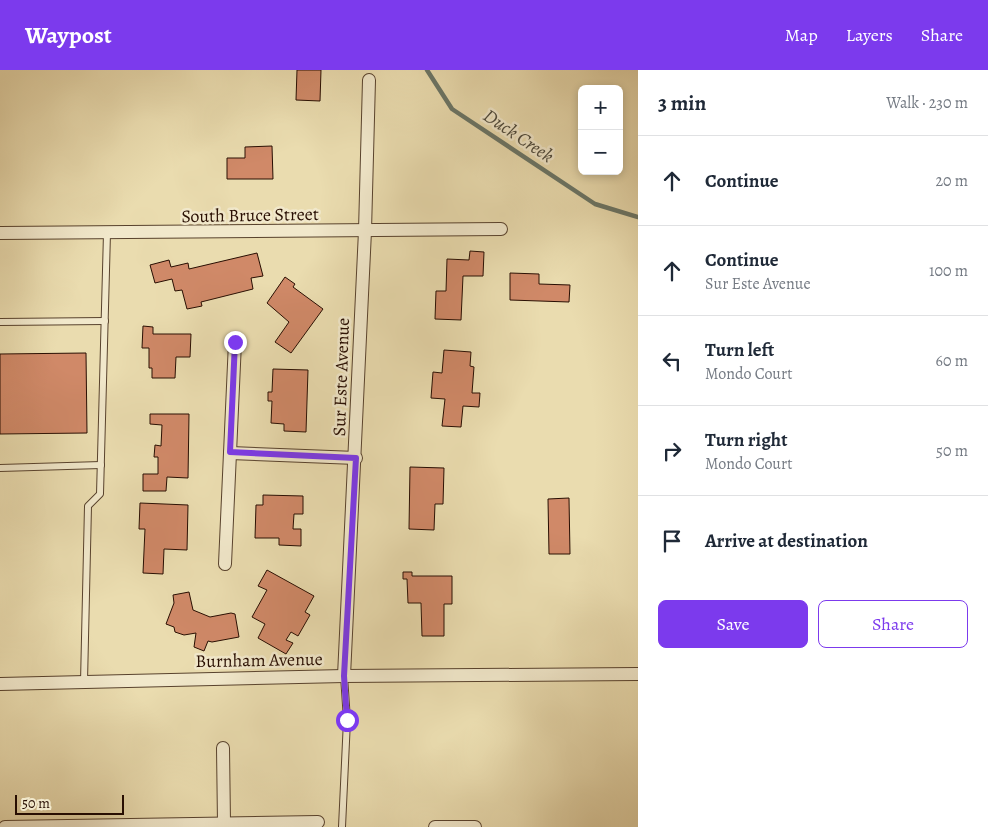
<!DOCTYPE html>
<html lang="en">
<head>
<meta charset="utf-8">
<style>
	:root { --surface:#fff; --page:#f2f2f3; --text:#1f2937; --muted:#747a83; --line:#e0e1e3; --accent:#7c3aed }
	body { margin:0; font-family:Alegreya,serif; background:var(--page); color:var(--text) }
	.controls { position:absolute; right:15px; top:15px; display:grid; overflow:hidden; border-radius:8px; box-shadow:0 2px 8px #0003 }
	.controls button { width:45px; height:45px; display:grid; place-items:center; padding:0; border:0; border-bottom:1px solid var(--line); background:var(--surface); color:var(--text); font:25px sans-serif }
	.scale { position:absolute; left:15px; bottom:12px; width:109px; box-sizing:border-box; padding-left:5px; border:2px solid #280e02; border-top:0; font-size:14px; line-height:18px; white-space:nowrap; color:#280e02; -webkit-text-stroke:4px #f1e8cb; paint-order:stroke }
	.stop { position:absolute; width:15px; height:15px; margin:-11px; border:4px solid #7c3aed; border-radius:50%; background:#fff }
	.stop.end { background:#7c3aed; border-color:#fff; box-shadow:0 1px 5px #0008 }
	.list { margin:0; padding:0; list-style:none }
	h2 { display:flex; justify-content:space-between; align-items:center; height:65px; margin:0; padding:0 20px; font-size:21px }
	h2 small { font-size:16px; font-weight:400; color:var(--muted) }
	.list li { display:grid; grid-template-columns:32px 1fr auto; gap:15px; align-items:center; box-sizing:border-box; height:90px; padding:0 20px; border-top:1px solid var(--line) }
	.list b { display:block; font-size:19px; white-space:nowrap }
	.list p { margin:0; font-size:16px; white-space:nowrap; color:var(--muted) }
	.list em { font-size:16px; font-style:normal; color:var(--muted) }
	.actions { display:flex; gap:10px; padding:15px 20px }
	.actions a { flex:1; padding:11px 0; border:1px solid var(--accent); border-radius:8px; text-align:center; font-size:18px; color:var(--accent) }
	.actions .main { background:var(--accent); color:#fff }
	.icon { flex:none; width:28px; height:28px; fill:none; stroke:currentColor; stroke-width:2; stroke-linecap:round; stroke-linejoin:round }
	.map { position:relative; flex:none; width:638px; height:757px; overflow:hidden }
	header { display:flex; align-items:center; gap:30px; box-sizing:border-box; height:70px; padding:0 25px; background:var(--accent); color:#fff }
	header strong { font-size:24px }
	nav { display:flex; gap:28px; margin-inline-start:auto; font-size:18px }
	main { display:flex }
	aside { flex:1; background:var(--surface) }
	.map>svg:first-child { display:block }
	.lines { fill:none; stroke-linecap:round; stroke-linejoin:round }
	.stream { stroke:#6b7667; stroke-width:4.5 }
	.building { fill:#d08968; stroke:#280e02 }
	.lane-casing { stroke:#58422d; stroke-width:8 }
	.street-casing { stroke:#58422d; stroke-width:14 }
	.lane { stroke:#f1e8cb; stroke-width:6 }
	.street { stroke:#f1e8cb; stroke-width:12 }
	.route { stroke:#7c3aed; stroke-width:6 }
	.labels { text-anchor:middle; stroke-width:5; stroke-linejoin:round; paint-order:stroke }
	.street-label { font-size:18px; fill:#280e02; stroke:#f1e8cb }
	.water-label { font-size:19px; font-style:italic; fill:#4f4b3d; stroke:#f1e8cb }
</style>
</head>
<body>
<header>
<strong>Waypost</strong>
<nav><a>Map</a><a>Layers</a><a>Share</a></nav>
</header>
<main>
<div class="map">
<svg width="638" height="757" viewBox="0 0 638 757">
	<rect width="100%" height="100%" fill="#eadcaf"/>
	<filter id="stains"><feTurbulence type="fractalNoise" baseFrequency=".004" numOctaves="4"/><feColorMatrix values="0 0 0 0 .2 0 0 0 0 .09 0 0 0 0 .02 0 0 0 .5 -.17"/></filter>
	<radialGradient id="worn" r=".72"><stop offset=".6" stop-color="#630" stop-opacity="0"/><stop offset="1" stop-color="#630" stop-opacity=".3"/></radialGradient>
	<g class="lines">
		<path class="stream" d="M427 0 452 39 595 134 638 147"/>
	</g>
	<g class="building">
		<path d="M297 0H321L320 31 296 30Z"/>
		<path d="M272 76 273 109H227V88H245V77Z"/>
		<path d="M470 181 484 182 483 206H463L461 250 435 249 436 221H446L447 189 469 190Z"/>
		<path d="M257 183 263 206 251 208 253 219 201 232 202 236 187 239 182 220 175 221 172 209 155 213 150 195 169 190 171 197 188 193 189 199Z"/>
		<path d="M510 203 539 204V214L570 215 569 232 510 230Z"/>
		<path d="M285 207 295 214 293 217 323 239 291 283 275 272 289 252 267 233Z"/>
		<path d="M143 256 153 257V264H191L190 287H176L175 308H152V298H149V278H142Z"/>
		<path d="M444 280 471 282 470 296 474 297 472 323H480L479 337 463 336 461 357 442 356 445 329 431 328 433 302 442 303Z"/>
		<path d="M86 283 87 363 0 364V284Z"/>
		<path d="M273 299 308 300 306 362 284 361V354L271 353 272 331H268V322H272Z"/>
		<path d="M150 344H189L188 408 167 407 166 421H143V404H158V387H154L155 375 161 376 162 355 150 354Z"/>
		<path d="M410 397 444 398 443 434H435L434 460 409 459Z"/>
		<path d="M263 425 303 426V444H294L293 459H301V476L279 475V468H255L256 435H263Z"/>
		<path d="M569 428 570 484H549L548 429Z"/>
		<path d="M140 433 188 435 187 480 164 479 163 504 143 503 145 459H139Z"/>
		<path d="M267 500 314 526 305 542 310 545 298 566 291 562 286 570 293 573 286 584 258 568 265 554 252 547 267 520 258 516Z"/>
		<path d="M403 502H412V506H452V534H444V566H422L421 533H408L407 509H403Z"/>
		<path d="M189 522 193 540 210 547 231 543 235 544 239 567 212 572 208 571 204 581 194 577 196 563 184 565 175 562 174 557 166 554 174 533 173 525Z"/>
	</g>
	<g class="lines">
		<g class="lane-casing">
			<g id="lane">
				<path d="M0 252 105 251"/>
				<path d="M0 398 101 395"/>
				<path d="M84 612 88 436 100 424 107 163"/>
				<path d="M342 757 347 650 344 606"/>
			</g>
		</g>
		<g class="street-casing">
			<g id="street">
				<path d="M0 163 501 159"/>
				<path d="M230 383 356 388"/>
				<path d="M225 494 235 272"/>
				<path d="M344 606 365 161 369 10"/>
				<path d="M0 614 344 606 638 604"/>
				<path d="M223 678 224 753"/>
				<path d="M5 757 318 752"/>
				<path d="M435 757H475"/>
			</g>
		</g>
		<use href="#lane" class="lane"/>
		<use href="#street" class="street"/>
	</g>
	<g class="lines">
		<path class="route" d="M235 272 230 382 356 388 344 606 347 650"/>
	</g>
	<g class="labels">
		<g class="street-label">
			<text transform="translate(250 145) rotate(-1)" y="6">South Bruce Street</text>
			<text transform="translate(341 307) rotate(-88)" y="6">Sur Este Avenue</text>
			<text transform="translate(259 590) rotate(-1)" y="6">Burnham Avenue</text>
		</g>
		<g class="water-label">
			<text transform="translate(519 65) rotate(34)" y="7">Duck Creek</text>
		</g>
	</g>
	<rect width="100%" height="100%" filter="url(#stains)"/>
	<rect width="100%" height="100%" fill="url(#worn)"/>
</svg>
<div class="controls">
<button>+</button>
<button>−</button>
</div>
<div class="scale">50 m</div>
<div class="stop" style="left:347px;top:650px"></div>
<div class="stop end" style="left:235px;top:272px"></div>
</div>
<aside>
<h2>3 min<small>Walk · 230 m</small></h2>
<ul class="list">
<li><svg class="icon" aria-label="ahead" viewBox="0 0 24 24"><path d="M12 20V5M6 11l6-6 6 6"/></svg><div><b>Continue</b></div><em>20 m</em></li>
<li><svg class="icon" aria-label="ahead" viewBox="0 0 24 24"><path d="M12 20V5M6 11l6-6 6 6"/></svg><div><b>Continue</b><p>Sur Este Avenue</p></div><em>100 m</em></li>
<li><svg class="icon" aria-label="left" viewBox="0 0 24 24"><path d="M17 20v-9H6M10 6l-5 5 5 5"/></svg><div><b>Turn left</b><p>Mondo Court</p></div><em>60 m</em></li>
<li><svg class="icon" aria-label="right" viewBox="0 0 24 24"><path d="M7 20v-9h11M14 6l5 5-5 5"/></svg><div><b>Turn right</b><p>Mondo Court</p></div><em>50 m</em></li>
<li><svg class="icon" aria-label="arrive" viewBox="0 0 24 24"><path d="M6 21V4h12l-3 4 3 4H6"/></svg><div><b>Arrive at destination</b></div></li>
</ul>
<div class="actions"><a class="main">Save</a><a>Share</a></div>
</aside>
</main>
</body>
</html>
